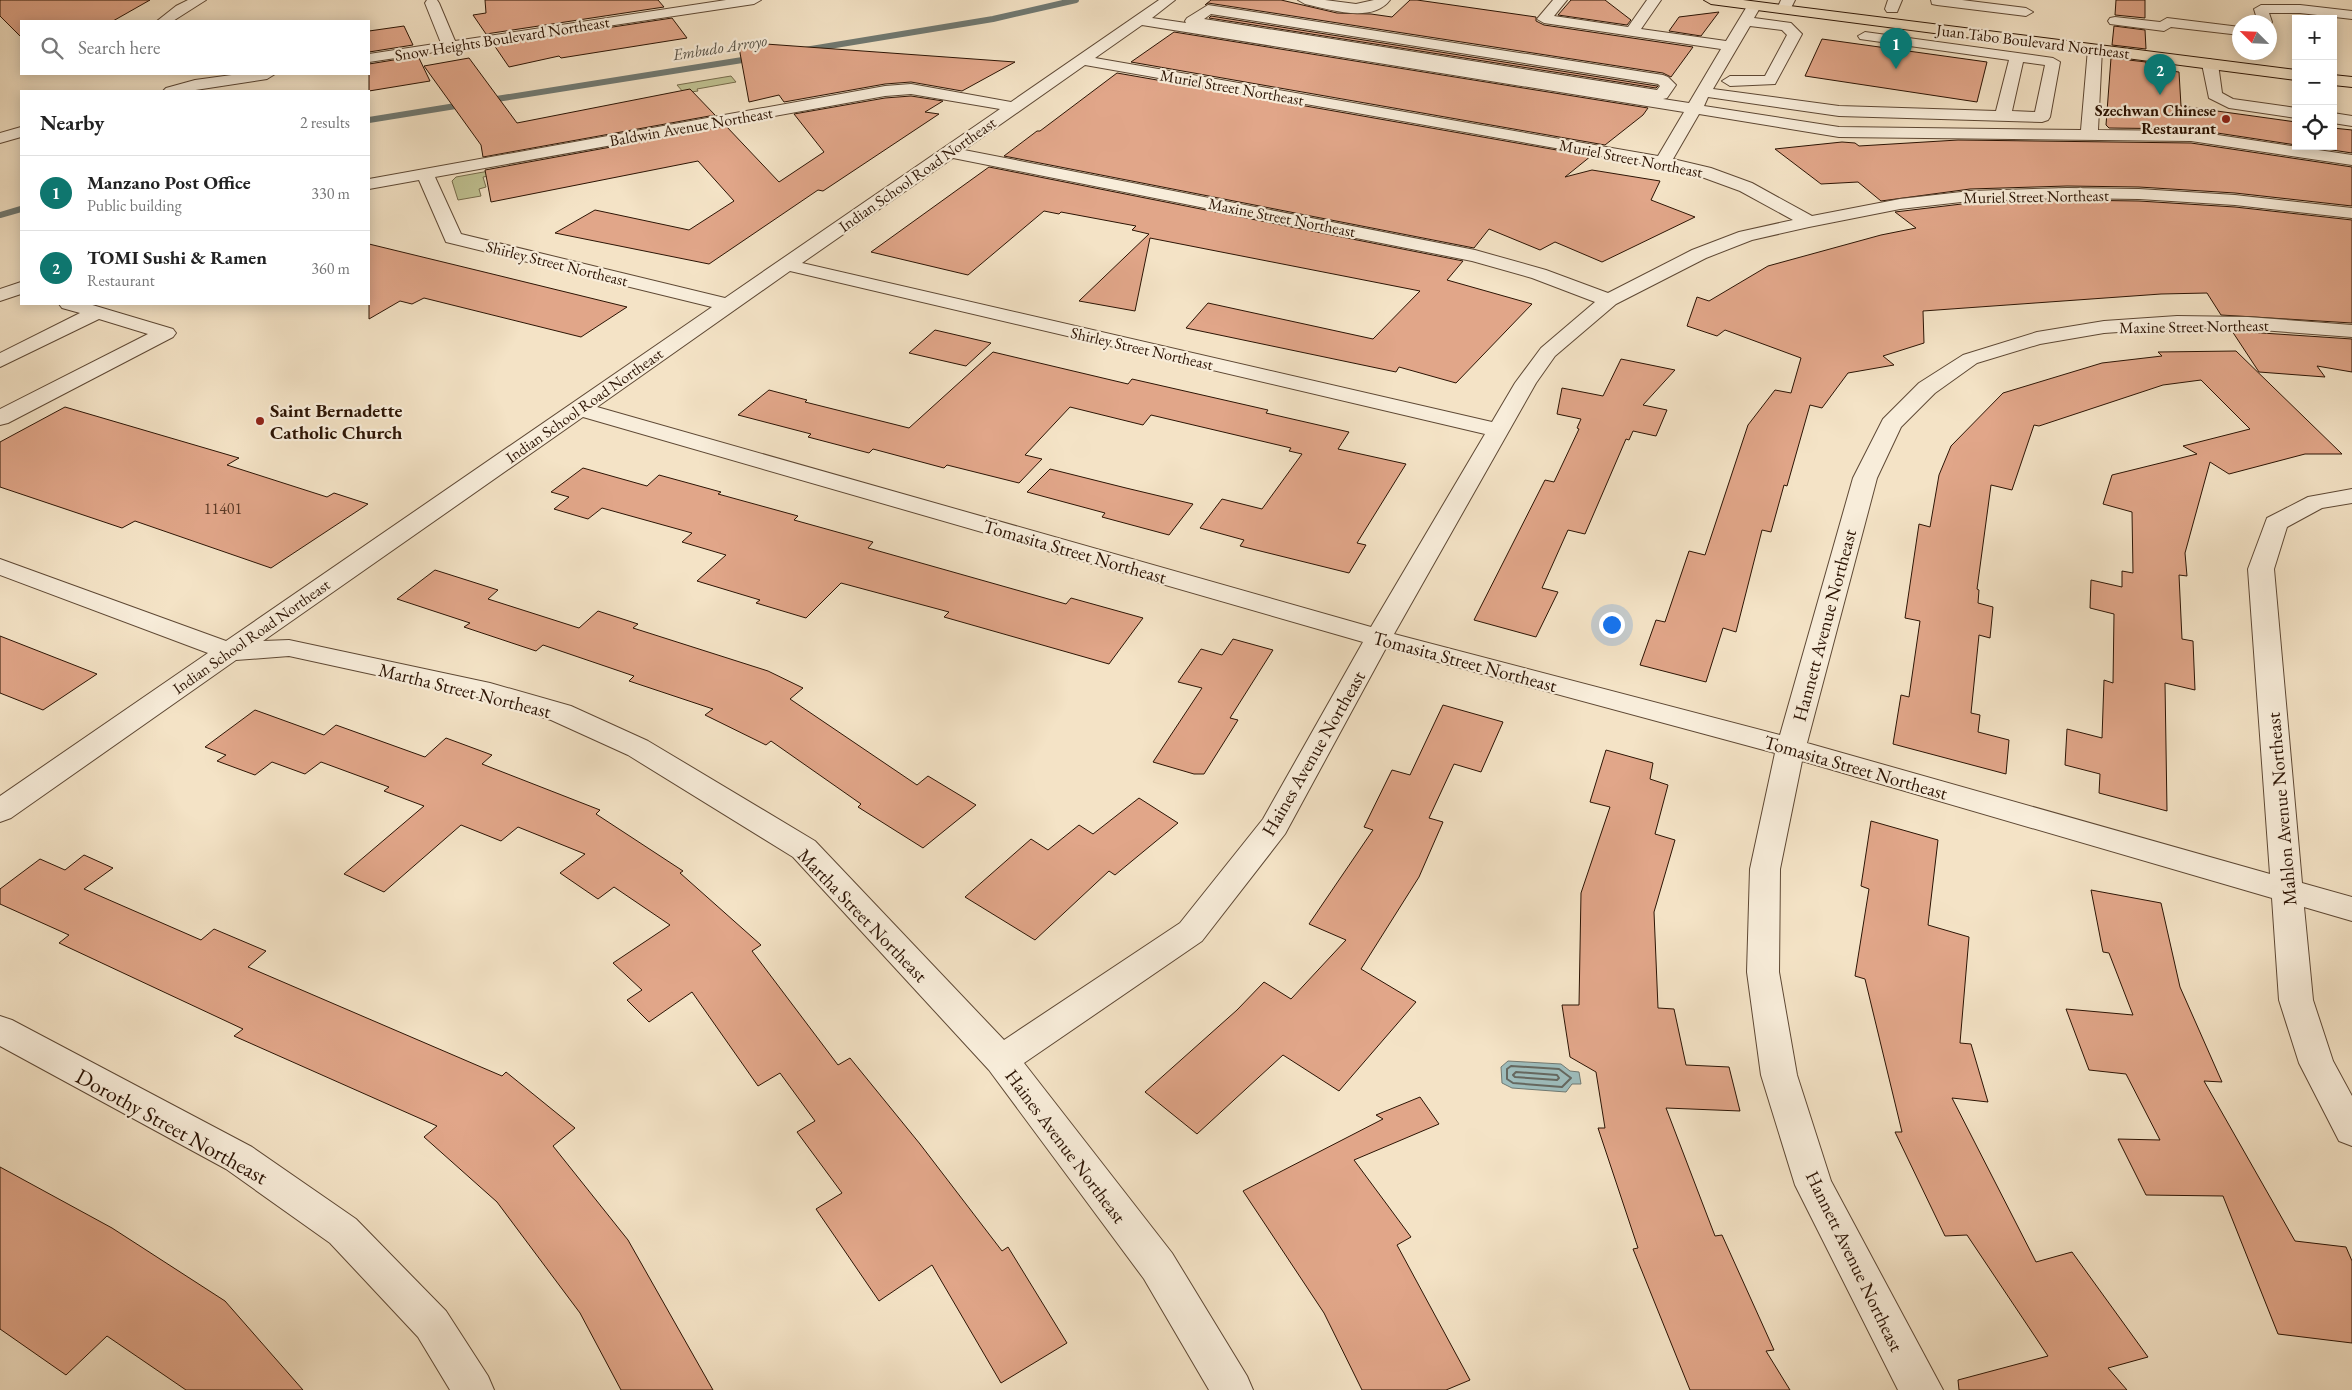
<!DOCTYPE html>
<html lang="en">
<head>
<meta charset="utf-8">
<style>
	:root { --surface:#fff; --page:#f6f6f6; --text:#222; --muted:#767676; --line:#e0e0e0; --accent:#0f766e }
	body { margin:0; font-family:"EB Garamond",serif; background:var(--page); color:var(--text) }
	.controls { position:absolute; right:15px; top:15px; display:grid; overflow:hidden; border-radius:0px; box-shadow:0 2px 12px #0003 }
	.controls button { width:45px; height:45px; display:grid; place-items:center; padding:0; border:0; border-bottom:1px solid var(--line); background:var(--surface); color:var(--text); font:25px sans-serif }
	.compass { position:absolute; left:2232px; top:15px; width:45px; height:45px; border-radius:50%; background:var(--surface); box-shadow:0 2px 12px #0003; rotate:294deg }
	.you { position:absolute; left:1611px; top:624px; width:18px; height:18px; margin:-12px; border:4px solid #fff; border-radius:50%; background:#1a73e8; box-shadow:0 0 0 8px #1a73e833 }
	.badge { display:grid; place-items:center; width:32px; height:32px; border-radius:50%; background:var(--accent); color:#fff; font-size:16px; font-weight:700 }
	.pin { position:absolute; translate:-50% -41px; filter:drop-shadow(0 1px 2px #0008) }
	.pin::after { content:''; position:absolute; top:26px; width:18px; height:15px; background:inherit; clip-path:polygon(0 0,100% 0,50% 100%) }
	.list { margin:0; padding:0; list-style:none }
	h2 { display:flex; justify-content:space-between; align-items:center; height:65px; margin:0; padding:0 20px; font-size:21px }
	h2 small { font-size:16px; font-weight:400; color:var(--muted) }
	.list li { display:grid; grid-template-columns:32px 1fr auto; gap:15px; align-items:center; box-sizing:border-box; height:75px; padding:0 20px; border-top:1px solid var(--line) }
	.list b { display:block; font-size:19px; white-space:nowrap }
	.list p { margin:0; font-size:16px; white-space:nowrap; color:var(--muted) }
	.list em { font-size:16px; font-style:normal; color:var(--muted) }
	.icon { flex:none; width:28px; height:28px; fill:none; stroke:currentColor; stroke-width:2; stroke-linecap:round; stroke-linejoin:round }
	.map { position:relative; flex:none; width:2352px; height:1390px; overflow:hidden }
	.search { position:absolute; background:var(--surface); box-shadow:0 2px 12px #0003; left:20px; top:20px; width:350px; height:55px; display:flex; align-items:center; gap:12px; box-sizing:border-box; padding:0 18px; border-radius:0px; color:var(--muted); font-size:19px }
	.panel { position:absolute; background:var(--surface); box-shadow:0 2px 12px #0003; left:20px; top:90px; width:350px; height:215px; border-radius:0px }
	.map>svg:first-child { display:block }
	.green { fill:#c0c292; stroke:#766b4b }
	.water { fill:#9ebdbc; stroke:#707972 }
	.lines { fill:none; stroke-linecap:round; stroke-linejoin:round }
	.shore { stroke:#656860; stroke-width:2 }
	.stream { stroke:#707972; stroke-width:6 }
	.building { fill:#e1a689; stroke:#2c1404 }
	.minor-casing { stroke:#5e4834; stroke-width:2 }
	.major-casing { stroke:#2c1404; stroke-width:2 }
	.minor { fill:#f8edda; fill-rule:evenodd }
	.major { fill:#f4e3c6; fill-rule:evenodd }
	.poi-dot { fill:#8f2418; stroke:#f8edda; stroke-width:2 }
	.labels { text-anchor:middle; stroke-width:4.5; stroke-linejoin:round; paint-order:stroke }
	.far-street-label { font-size:16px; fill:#2c1404; stroke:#f8edda }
	.far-water-label { font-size:16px; font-style:italic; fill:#544f44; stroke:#f8edda }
	.far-poi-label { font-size:16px; font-weight:bold; fill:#2c1404; stroke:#f8edda; text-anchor:end }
	.number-label { font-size:16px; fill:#593825 }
	.poi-label { font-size:19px; font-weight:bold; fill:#2c1404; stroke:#f8edda; text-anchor:start }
	.street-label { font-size:19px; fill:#2c1404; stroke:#f8edda }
	.near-street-label { font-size:22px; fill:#2c1404; stroke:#f8edda }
</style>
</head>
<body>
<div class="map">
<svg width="2352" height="1390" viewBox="0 0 2352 1390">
	<rect width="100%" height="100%" fill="#f4e3c6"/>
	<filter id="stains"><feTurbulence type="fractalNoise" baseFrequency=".004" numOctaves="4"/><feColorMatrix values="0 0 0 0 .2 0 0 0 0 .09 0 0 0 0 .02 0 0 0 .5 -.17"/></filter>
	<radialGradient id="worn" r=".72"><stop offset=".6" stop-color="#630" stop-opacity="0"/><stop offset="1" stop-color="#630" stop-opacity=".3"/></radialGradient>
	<g class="green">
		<path d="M731 76 736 82 697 89 698 91 684 93 677 85Z"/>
		<path d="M544 161 547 166 483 177 486 187 479 189 481 196 458 200 452 181 456 177Z"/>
	</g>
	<path class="water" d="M1508 1061 1561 1064 1570 1071 1579 1072 1581 1084H1572L1566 1092 1512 1088 1502 1083 1501 1067Z"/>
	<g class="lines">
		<g class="shore">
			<path d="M1511 1066 1559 1069 1571 1078 1562 1087 1513 1083 1507 1079V1069Z"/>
			<path d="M1516 1072 1557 1075 1559 1078 1557 1080 1515 1077 1513 1075Z"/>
		</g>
		<g class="stream">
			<path d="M805 50 993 19 1076 0"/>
			<path d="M484 101 755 58"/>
			<path d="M369 120 468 104"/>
			<path d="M0 215 21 209"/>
		</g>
	</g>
	<g class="building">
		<path d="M0 0H150L113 21H21V37L0 16Z"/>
		<path d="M485 0H658L664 7 486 34 473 15 486 13Z"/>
		<path d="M1211 0H1281L1337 13 1371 14 1392 17 1410 0H1417L1536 17V21L1544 25 1693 47 1671 77 1663 73 1208 3 1205 5Z"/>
		<path d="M1571 0H1605L1631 20 1627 25 1558 15Z"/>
		<path d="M2116 0H2145V18L2115 15Z"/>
		<path d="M1719 12 1701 36 1669 31 1679 17Z"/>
		<path d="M1211 16 1657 86H1658L1656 88 1209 18Z"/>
		<path d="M672 18 687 38 561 58 559 56 509 67 494 45Z"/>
		<path d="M404 26 413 45 369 52V31Z"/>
		<path d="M2114 26 2145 30 2146 49 2112 45Z"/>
		<path d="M1174 32 1648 108 1643 115 1605 145 1131 62Z"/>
		<path d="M1822 39 1987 62 1977 102 1805 76Z"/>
		<path d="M738 42 1015 62 962 91 911 82 885 84 784 102 779 95 749 102Z"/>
		<path d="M418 56 430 81 369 91V64Z"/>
		<path d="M469 58 517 123 690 89 715 115 483 157 481 145 424 66Z"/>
		<path d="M2111 58 2146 62V64L2170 68 2171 71 2179 72 2181 106 2296 122V145L2191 129 2109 128 2106 125Z"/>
		<path d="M1117 73 1591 156 1565 177 1592 170 1660 181 1651 200 1695 217 1602 262 1555 242 1540 250 1489 229 1474 248 1004 156 1037 131H1040Z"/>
		<path d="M911 96 943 101 925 112 939 114 823 191 818 190 709 264 555 233 595 210 689 230 734 201 698 161 491 202 485 170 726 126 779 182 824 152 794 114 885 98Z"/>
		<path d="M2333 128 2352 130V153L2306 146H2333Z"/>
		<path d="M1958 140 2191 143 2352 167V206L2235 193 2139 187 2067 186 1970 189 1881 201 1858 182 1821 184 1775 149 1842 142 1855 143 1859 146Z"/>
		<path d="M989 167 1463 261 1447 280 1532 304 1456 383 1399 367 1396 372 1186 328 1208 303 1373 339 1420 291 1150 238 1135 311 1079 301 1149 234 1132 230 1136 226 1061 212 1059 214 1044 211 968 275 871 252Z"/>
		<path d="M2067 200 2139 201 2235 207 2352 220V323L2221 315 2207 293 2161 294 1923 311 1924 343 1883 356 1894 365 1848 373 1822 408 1810 405 1787 486 1784 485 1771 532 1762 530 1736 632 1723 628 1706 682 1640 665 1656 620 1665 622 1689 551 1705 555 1748 425 1775 390 1791 393 1801 358 1725 330 1717 336 1687 326 1697 297 1709 301 1768 266 1881 235 1916 228 1895 212 1970 203Z"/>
		<path d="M369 244 480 271 627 307 581 337 424 298 412 304 400 301 369 319Z"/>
		<path d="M935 330 991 343 966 366 909 353Z"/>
		<path d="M2232 331 2352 339V372L2317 366 2325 377 2259 372Z"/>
		<path d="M2236 351 2342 454H2305L2229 474 2210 462 2185 553 2187 576 2179 575 2182 639 2193 641 2195 690 2165 683 2167 811 2099 793 2100 774 2065 765 2067 729 2102 738 2104 680 2113 683 2114 614 2090 608 2091 580 2122 587V571L2133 573 2132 512 2103 504 2112 475 2197 454 2183 446 2250 429 2201 380 2163 385 2039 426 2034 425 2012 490 1991 485 1977 589 1979 590 1978 603 1993 607 1990 638 1979 635 1971 713 1980 715 1978 732 2009 740 2006 774 1893 744 1901 695 1909 697 1920 621 1905 618 1919 524 1930 527 1939 475 1951 446 2003 393 2102 363 2162 356 2158 352Z"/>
		<path d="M993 352 1128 384 1132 379 1268 410 1266 413 1349 432 1338 449 1406 464 1357 543 1366 545 1349 573 1240 546 1244 540 1200 528 1222 499 1262 509 1302 454 1289 451 1291 448 1151 415 1143 425 1070 407 1025 455 1042 459 1019 483 947 465 944 468 873 449 869 453 808 437 811 434 738 415 769 390 807 400 805 402 909 428Z"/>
		<path d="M1621 359 1675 370 1643 405 1667 410 1656 436 1633 431 1629 440 1626 439 1585 534 1568 530 1542 588 1558 592 1536 637 1474 620 1545 480 1554 482 1579 429 1577 428 1581 419 1557 414 1562 388 1603 396Z"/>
		<path d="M65 407 239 458 227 465 327 497 334 493 368 504 271 568 135 521 122 528 0 487V442Z"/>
		<path d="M583 468 647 486 659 475 721 492 718 494 798 516 794 520 873 542 868 548 1066 604 1071 598 1143 618 1109 664 944 617 949 612 841 583 806 618 756 603 760 600 697 581 726 555 682 542 692 533 602 508 588 519 554 509 569 497 551 492Z"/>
		<path d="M1050 469 1126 488 1193 504 1169 535 1102 517 1105 513 1027 492Z"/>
		<path d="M435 570 498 590 488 599 579 628 598 611 638 624 633 628 768 671 803 688 790 699 917 785 928 776 976 805 923 848 858 807 861 804 771 741 766 745 705 715 713 709 629 681 634 676 543 645 536 651 464 627 470 623 397 599Z"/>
		<path d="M0 636 97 674 43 710 0 693Z"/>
		<path d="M1233 639 1273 650 1230 718 1238 720 1204 774H1194L1153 762 1202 688 1178 682 1201 649 1222 655Z"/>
		<path d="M1443 705 1503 722 1481 772 1454 764 1429 818 1443 822 1419 877 1361 969 1416 1002 1339 1091 1283 1055 1197 1134 1145 1092 1237 1010 1264 982 1291 999 1346 940 1309 924 1373 830 1364 827 1392 770 1410 775Z"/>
		<path d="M255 710 324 735 336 725 425 757 446 738 492 755 482 764 600 810 596 814 683 871 680 873 761 945 752 951 838 1065 850 1058 920 1144 1002 1251 1008 1247 1067 1343 1001 1383 932 1265 879 1301 816 1209 842 1193 797 1132 815 1121 780 1073 758 1086 692 992 649 1022 627 1000 642 990 613 963 670 925 614 887 598 899 560 873 585 854 518 827 501 841 461 825 384 892 344 874 424 806 384 791 389 787 321 762 305 774 272 762 255 775 217 761 226 755 205 747Z"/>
		<path d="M1606 750 1653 763 1650 779 1668 785 1655 834 1675 840 1654 912 1658 1008 1674 1009 1686 1065 1729 1067 1740 1111 1666 1108 1715 1236 1722 1235 1774 1350 1766 1351 1790 1390H1690L1633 1249 1638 1248 1598 1128H1605L1596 1072 1570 1057 1562 1005H1579L1581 893 1610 807 1590 802Z"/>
		<path d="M1139 798 1178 823 1115 875 1109 871 1035 940 965 897 1031 839 1048 850 1079 825 1093 834Z"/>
		<path d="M1871 821 1938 840 1928 925 1969 937 1960 1043 1971 1044 1988 1102 1952 1098 2036 1262 2072 1252 2148 1357 2108 1368 2127 1390H1959L1958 1380 2048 1356 1967 1235 1945 1236 1895 1132H1902L1865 979 1855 976 1869 889 1861 886Z"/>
		<path d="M84 855 113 868 84 889 201 940 214 929 266 951 248 967 502 1076 506 1072 575 1128 553 1146 628 1240 713 1390H621L580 1313 497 1202 424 1137 437 1126 234 1036 243 1029 59 943 69 935 0 904V889L40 859 65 870Z"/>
		<path d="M2091 890 2161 903 2180 987 2222 1082 2204 1081 2295 1241 2346 1247 2352 1261V1343L2278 1334 2223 1196 2146 1195 2118 1139 2160 1140 2126 1074 2089 1070 2066 1009 2133 1015 2109 953 2103 952Z"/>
		<path d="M1420 1097 1439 1124 1354 1160 1411 1237 1397 1245 1470 1380 1446 1390H1362L1324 1313 1243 1191 1383 1119 1376 1115Z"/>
		<path d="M0 1167 112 1228 225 1301 303 1390H186L107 1336 66 1375 0 1329Z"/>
	</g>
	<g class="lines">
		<g class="minor-casing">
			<g id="minor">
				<path d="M188 0H206L173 21H157L176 6Z"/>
				<path d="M427 0H437L439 3 455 41 726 0H761L754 4 369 62V54L441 43 425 3Z"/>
				<path d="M1159 0H1175L1152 18 1186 23 1185 21 1187 18 1208 5 1663 75 1668 77 1676 85 1667 98 1663 99 1689 103 1721 49 1544 23 1537 19 1553 0H1567L1554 16 1628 27 1647 0H1661L1641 29 1726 41 1749 3H1759L1761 6 1754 18 1791 23 1802 34 1775 84 1730 86 1722 81 1730 76H1765L1787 35 1782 30 1750 26 1713 89 1839 106 1996 111 2009 60 1860 39 1858 36 1865 32 2053 58 2060 62 2050 117 2048 120 2042 122 1839 116 1708 97 1704 106 1839 127 2081 130 2088 49 2095 45 2102 49 2098 130 2191 131 2352 155V165L2191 141 1839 137 1699 114 1673 159 1711 168 1752 183 1812 216 1900 199 1970 191 2067 188 2139 189 2235 195 2352 208V218L2235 205 2139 199 2067 198 1970 201 1900 209 1809 227 1752 240 1706 258 1616 304 1555 356 1536 383 1394 634 1780 735 1853 478 1883 419 1919 383 1963 355 2037 332 2104 321 2177 316 2248 317 2352 325V337L2248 329 2177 328 2104 333 2040 344 1977 363 1935 393 1901 427 1877 478 1807 743 2270 874 2248 569 2267 518 2308 497 2352 489V503L2322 508 2287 527 2274 569 2302 883 2352 897V921L2304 907 2313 1000 2333 1061 2352 1096V1146L2339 1141 2299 1063 2279 1000 2272 898 1802 761 1780 869 1779 972 1797 1075 1831 1181 1943 1390H1898L1795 1185 1761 1075 1747 972 1750 869 1775 753 1386 648 1285 834 1202 941 1024 1063 1172 1253 1247 1376 1253 1390H1209L1144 1279 989 1070 793 857 628 755 551 720 477 697 289 656 236 660 11 818 0 822V796L208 653 0 575V559L226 641 712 307 446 242 419 180 369 189V179L885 86 911 84 1011 102ZM1211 14 1658 84 1660 86 1657 90 1204 19ZM1142 25 1684 112 1658 156 1095 58ZM2023 62 2045 65 2035 112 2012 111ZM1085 65 1663 167 1699 176 1740 191 1793 220 1739 232 1692 250 1608 293 1546 270 1475 250 964 150ZM911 94 1000 109 725 298 461 234 435 177 885 96ZM953 158 1472 261 1532 278 1595 302 1541 348 1515 383 1492 422 802 263ZM790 271 1485 434 1371 627 597 407ZM583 417 1363 642 1263 819 1180 923 1004 1040 815 841 648 741 571 706 490 683 289 640 263 641Z"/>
				<path d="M1298 0H1325L1356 4 1374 0H1390C1372 24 1329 9 1305 4Z"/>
				<path d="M1781 0H1795L1789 12 1784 13 1777 9Z"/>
				<path d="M1888 0H1902L1897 12H1887L1885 9Z"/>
				<path d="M1931 0H1962L2026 8 2033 12 2026 16 1937 5 1932 4Z"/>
				<path d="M2261 5H2300L2352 11V19L2300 13H2269L2272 22 2270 25V22H2258L2254 9Z"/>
				<path d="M2115 17 2160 22 2167 18 2240 27V35L2171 27 2164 31 2110 24 2108 21 2110 18Z"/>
				<path d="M2210 59 2218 64 2222 93 2233 99 2296 108V118L2229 108 2209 98 2202 64Z"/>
				<path d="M239 74H275L267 79 189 91H163L166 88 195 80Z"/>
				<path d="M2333 113 2352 116V126L2333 123Z"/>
				<path d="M21 127V137L0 143V133Z"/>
				<path d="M21 282V294L0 301V289Z"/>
				<path d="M59 304H89L173 329 176 333 173 337 8 423 0 425V409L148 334 99 319 0 367V353L80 313 62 308Z"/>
				<path d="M0 1016 12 1020 252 1147 356 1219 446 1311 488 1376 494 1390H450L418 1337 330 1243 226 1169 0 1046Z"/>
			</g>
		</g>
		<g class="major-casing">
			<g id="major">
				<path d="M1704 0H1743L2296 70V80L1711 4Z"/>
				<path d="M2333 75 2352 77V87L2333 85Z"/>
			</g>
		</g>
		<use href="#minor" class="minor"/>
		<use href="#major" class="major"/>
	</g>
	<g class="poi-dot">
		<circle cx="2226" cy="119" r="5"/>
		<circle cx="260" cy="421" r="5"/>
	</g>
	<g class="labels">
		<g class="far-street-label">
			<text transform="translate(502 38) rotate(-9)" y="6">Snow Heights Boulevard Northeast</text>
			<text transform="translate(2033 41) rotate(7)" y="6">Juan Tabo Boulevard Northeast</text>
			<text transform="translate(1232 87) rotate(10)" y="6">Muriel Street Northeast</text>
			<text transform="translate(691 126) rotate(-10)" y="6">Baldwin Avenue Northeast</text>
			<text transform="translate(1631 158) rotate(11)" y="6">Muriel Street Northeast</text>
			<text transform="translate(917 174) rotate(-35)" y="6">Indian School Road Northeast</text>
			<text transform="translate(2036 196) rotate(-1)" y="6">Muriel Street Northeast</text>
			<text transform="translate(1282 217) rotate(11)" y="6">Maxine Street Northeast</text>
			<text transform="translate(557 263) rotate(14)" y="6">Shirley Street Northeast</text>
			<text transform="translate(2194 326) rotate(-1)" y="6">Maxine Street Northeast</text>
			<text transform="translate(1142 348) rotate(13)" y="6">Shirley Street Northeast</text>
			<text transform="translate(584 405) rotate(-35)" y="6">Indian School Road Northeast</text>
			<text transform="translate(251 636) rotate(-35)" y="6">Indian School Road Northeast</text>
		</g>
		<g class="far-water-label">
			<text transform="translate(720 47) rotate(-9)" y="6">Embudo Arroyo</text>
		</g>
		<g class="far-poi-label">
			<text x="2216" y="116">Szechwan Chinese<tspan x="2216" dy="18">Restaurant</tspan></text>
		</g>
		<g class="number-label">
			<text x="223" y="514">11401</text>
		</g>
		<g class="poi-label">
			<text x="270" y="417">Saint Bernadette<tspan x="270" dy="22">Catholic Church</tspan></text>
		</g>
		<g class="street-label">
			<text transform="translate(1075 551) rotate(16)" y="7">Tomasita Street Northeast</text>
			<text transform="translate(1824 625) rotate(-75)" y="7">Hannett Avenue Northeast</text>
			<text transform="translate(1465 661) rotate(15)" y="7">Tomasita Street Northeast</text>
			<text transform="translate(465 690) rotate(14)" y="7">Martha Street Northeast</text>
			<text transform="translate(1313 753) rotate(-60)" y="7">Haines Avenue Northeast</text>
			<text transform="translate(1856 767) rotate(16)" y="7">Tomasita Street Northeast</text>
			<text transform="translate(2281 809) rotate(-95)" y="7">Mahlon Avenue Northeast</text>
			<text transform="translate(863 915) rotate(46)" y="7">Martha Street Northeast</text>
			<text transform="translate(1066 1146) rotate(53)" y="7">Haines Avenue Northeast</text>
			<text transform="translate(1855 1261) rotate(64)" y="7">Hannett Avenue Northeast</text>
		</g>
		<g class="near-street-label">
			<text transform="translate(172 1126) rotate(29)" y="8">Dorothy Street Northeast</text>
		</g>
	</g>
	<rect width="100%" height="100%" filter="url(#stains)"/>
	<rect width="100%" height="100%" fill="url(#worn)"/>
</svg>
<div class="controls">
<button>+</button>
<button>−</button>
<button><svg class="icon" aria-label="locate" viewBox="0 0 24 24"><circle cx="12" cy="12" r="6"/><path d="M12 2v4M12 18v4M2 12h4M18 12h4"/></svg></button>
</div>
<svg class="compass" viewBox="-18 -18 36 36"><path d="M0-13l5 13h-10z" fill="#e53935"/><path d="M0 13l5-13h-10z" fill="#767676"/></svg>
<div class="you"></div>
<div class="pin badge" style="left:1896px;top:69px">1</div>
<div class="pin badge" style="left:2160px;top:95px">2</div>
<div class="search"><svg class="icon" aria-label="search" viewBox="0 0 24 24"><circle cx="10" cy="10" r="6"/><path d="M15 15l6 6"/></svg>Search here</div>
<section class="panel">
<h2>Nearby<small>2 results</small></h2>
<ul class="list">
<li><span class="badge">1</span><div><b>Manzano Post Office</b><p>Public building</p></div><em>330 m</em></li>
<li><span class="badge">2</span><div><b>TOMI Sushi &amp; Ramen</b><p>Restaurant</p></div><em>360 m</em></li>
</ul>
</section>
</div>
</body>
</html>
